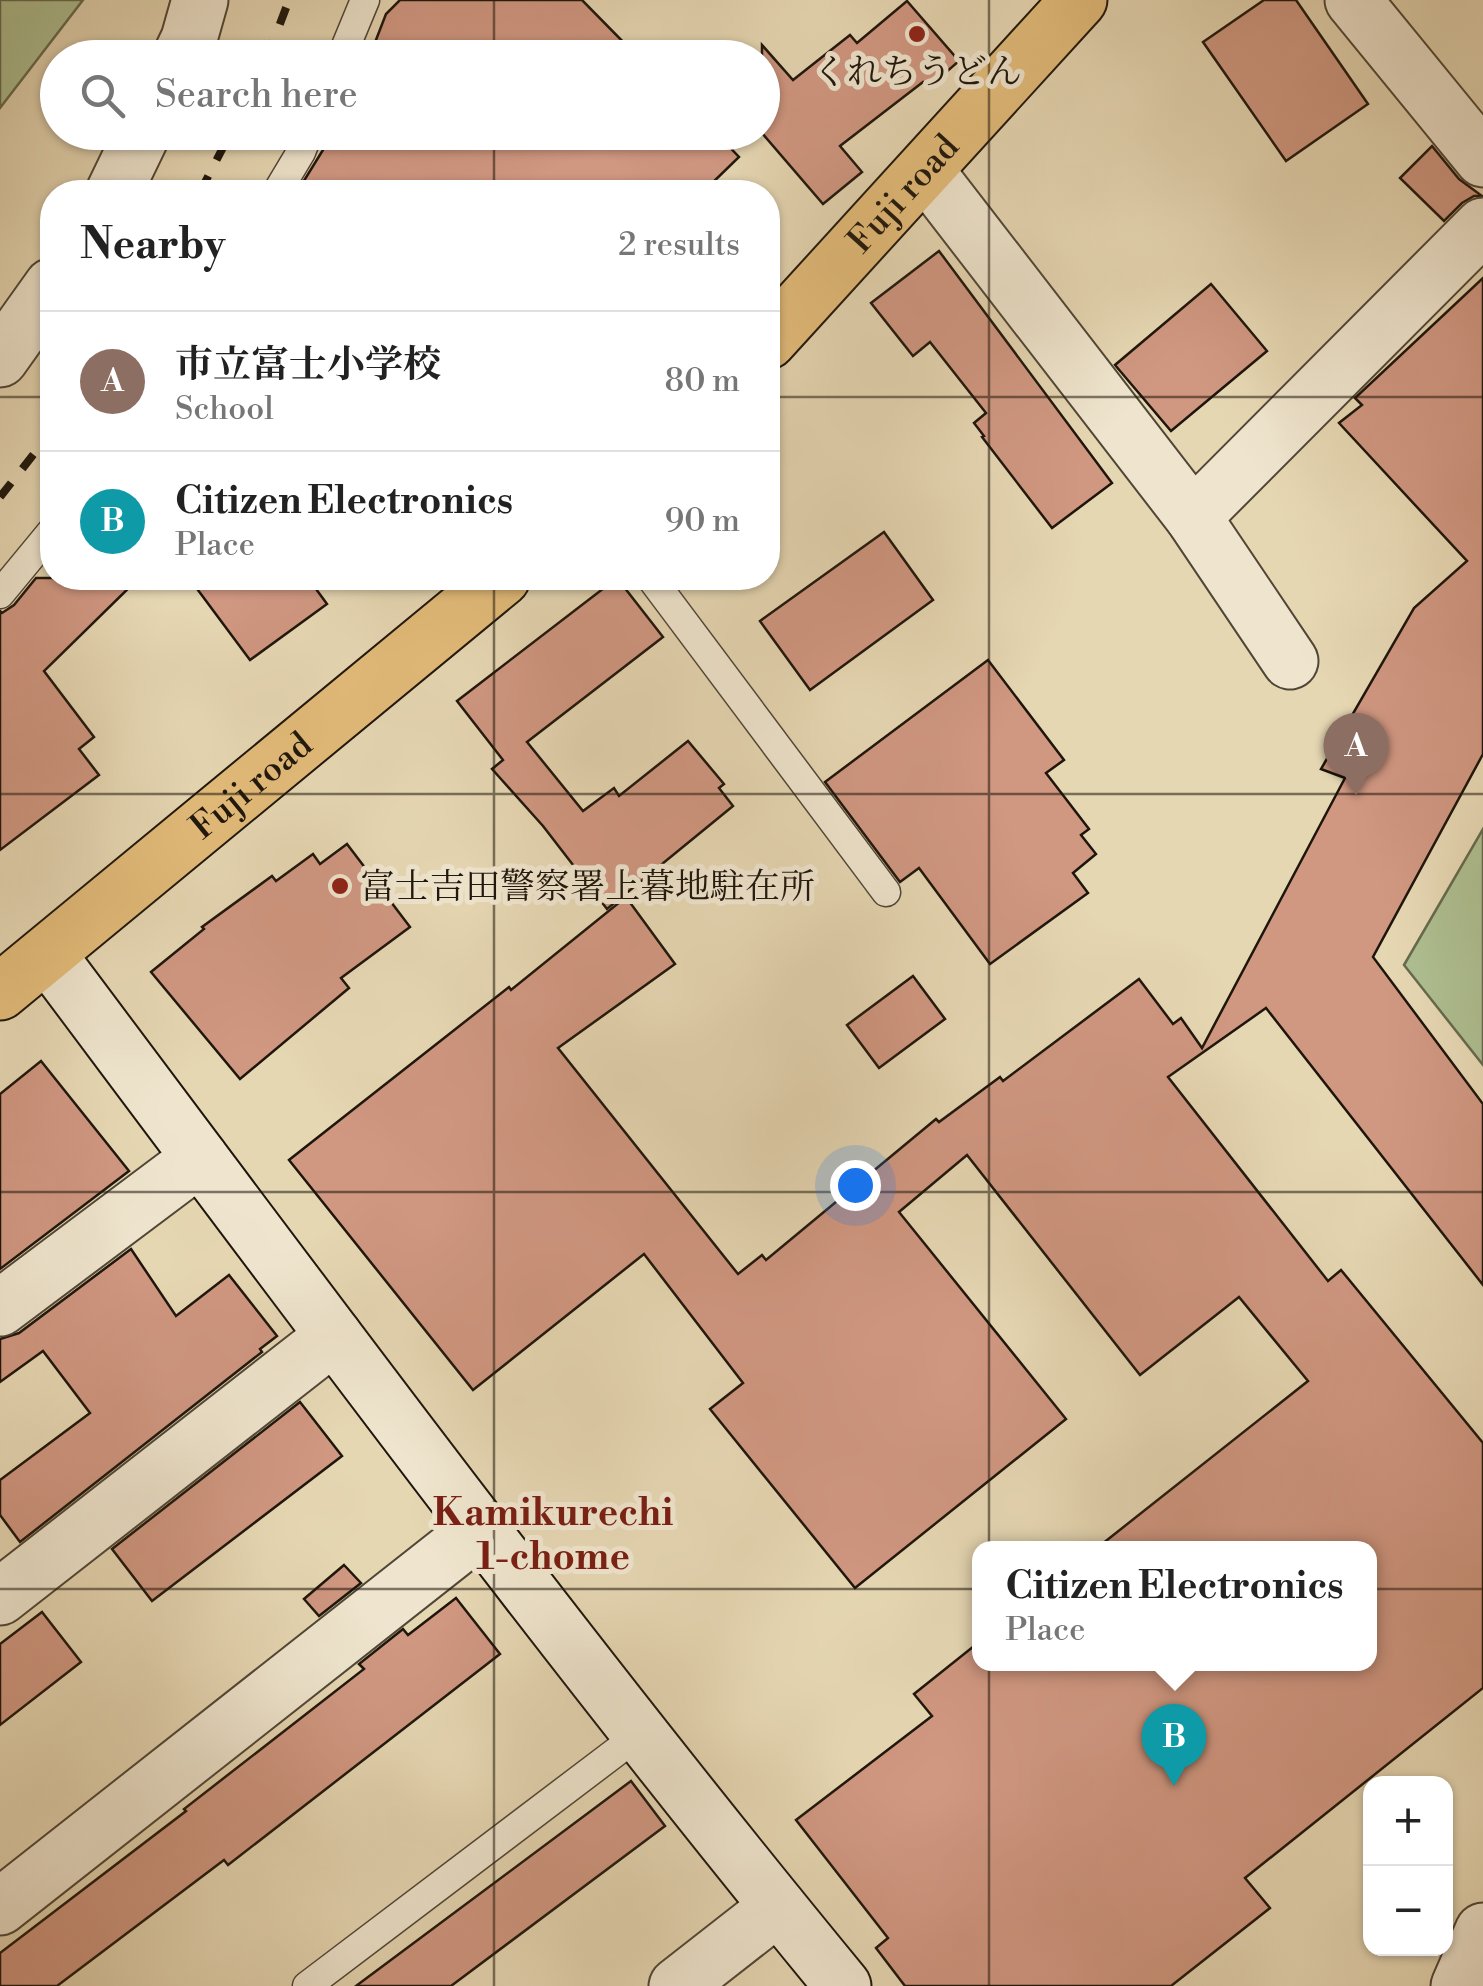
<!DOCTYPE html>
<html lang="en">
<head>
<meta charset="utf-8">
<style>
	:root { --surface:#fff; --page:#f6f6f6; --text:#222; --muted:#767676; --line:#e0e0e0; --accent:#8f2418 }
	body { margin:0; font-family:"Libre Bodoni","Noto Serif JP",serif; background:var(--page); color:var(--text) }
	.controls { position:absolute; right:30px; bottom:30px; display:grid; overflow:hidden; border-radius:20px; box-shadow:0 2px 8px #0004 }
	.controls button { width:90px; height:90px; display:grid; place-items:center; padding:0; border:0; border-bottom:2px solid var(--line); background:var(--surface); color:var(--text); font:50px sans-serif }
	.you { position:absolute; left:855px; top:1185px; width:35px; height:35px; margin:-25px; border:8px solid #fff; border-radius:50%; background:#1a73e8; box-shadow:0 0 0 15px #1a73e833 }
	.badge { display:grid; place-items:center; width:65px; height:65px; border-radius:50%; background:var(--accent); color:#fff; font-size:32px; font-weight:700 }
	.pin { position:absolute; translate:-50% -82px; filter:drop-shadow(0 2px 5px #0008) }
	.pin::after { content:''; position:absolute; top:52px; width:35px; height:30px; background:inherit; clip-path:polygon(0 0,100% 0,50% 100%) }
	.popup { position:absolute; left:972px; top:1541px; width:405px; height:130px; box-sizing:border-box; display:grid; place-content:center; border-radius:20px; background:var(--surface); filter:drop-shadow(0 2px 8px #0005); font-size:32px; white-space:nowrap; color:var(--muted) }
	.popup b { font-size:38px; color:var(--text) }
	.popup::after { content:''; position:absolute; left:50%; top:100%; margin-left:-20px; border:20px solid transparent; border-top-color:var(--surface) }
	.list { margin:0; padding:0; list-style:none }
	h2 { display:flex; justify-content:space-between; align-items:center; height:130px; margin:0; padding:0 40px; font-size:42px }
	h2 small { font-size:32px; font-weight:400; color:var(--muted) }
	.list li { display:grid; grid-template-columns:65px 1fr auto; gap:30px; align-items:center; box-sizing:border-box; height:140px; padding:0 40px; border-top:2px solid var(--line) }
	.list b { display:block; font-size:38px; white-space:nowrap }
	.list p { margin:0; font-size:32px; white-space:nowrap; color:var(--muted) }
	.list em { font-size:32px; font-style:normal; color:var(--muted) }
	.icon { flex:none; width:55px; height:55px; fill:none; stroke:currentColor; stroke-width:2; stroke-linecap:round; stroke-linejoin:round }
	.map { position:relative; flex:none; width:1483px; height:1986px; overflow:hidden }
	.search { position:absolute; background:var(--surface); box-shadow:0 2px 8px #0004; left:40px; top:40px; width:740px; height:110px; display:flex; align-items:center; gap:25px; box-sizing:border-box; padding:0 35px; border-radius:55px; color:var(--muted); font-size:38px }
	.panel { position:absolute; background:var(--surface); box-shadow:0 2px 8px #0004; left:40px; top:180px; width:740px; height:410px; border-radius:40px }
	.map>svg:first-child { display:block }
	.green { fill:#aebf91; stroke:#666a4e; stroke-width:2.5 }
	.building { fill:#d09781; stroke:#1e160c; stroke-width:2.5 }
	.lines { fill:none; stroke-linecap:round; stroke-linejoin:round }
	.lane-casing { stroke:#504636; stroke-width:31 }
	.street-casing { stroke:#504636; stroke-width:59 }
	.secondary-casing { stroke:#1e160c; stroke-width:59 }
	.highway-casing { stroke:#1e160c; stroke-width:59 }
	.lane { stroke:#efe5ce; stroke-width:28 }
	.street { stroke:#efe5ce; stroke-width:55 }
	.secondary { stroke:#efe5ce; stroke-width:55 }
	.highway { stroke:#e3bc7a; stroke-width:55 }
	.rail { stroke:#1e160c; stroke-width:8; stroke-dasharray:18 18; stroke-linecap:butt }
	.grid { fill:none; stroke:#1e160c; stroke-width:2.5; stroke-opacity:0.55 }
	.poi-dot { fill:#8f2418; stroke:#efe5ce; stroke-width:4 }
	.labels { text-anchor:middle; stroke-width:10; stroke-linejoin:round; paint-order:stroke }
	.poi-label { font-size:35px; fill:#1e160c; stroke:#efe5ce }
	.street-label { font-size:35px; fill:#1e160c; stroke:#efe5ce }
	.neighbourhood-label { font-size:38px; font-weight:bold; fill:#7a1f14; stroke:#efe5ce }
</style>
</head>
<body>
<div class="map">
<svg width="1483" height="1986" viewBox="0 0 1483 1986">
	<rect width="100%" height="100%" fill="#e6d7b3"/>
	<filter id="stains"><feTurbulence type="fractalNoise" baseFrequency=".002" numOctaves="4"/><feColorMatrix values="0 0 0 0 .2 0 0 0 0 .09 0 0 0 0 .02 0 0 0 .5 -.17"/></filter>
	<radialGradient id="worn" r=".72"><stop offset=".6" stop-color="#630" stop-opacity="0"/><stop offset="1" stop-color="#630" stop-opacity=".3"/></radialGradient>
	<g class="green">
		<path d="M0 0H83L0 108Z"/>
		<path d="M1483 829V1065L1404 965Z"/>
	</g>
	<g class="building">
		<path d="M400 0H582L639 58H369L386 14Z"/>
		<path d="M1264 0H1296L1368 104 1286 161 1203 42Z"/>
		<path d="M907 1 959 61 928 88 923 82 840 146 862 172 823 204 762 133V45L793 80 850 35 857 43Z"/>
		<path d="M334 132H715L739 157 703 192H297Z"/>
		<path d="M1432 146 1459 179 1482 196H1474L1462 203 1444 221 1400 178Z"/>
		<path d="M939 251 1112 483 1052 528 982 437 984 436 974 423 986 413 930 342 913 356 871 303Z"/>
		<path d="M1483 278V754L1373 957 1483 1104V1285L1266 1008 1168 1077 1328 1281 1341 1270 1483 1443V1688L1245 1878 1270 1908 1171 1986H905L876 1948 888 1938 796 1820 932 1716 914 1694 979 1642V1664H1369V1548H1097L1308 1381 1239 1297 1140 1375 967 1155 899 1212 1066 1419 855 1588 710 1409 743 1383 644 1254 473 1390 289 1160 509 987 511 990 626 897 675 964 558 1048 738 1274 762 1255 766 1260 936 1119 939 1122 1000 1077 1003 1081 1139 979 1173 1024 1181 1018 1202 1048 1345 778 1321 769 1414 608 1467 561 1339 423 1362 405 1355 398Z"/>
		<path d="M1211 284 1267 351 1171 431 1115 365Z"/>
		<path d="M884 532 933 600 810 690 760 621Z"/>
		<path d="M36 578H139L44 671 94 737 79 749 99 775 0 850V611L2 613 14 605Z"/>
		<path d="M189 578H308L327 604 250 660Z"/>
		<path d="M617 578 663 637 527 742 583 811 614 788 619 796 688 741 724 784 719 788 733 806 607 909 543 826 492 769 503 760 457 701Z"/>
		<path d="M988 660 1064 760 1046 773 1089 829 1081 835 1096 854 1073 873 1088 893 990 964 919 868 900 882 825 782Z"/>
		<path d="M347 844 410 927 341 978 349 988 240 1079 151 972 204 929 202 927 272 876 276 881 313 854 320 864Z"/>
		<path d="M913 976 945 1019 879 1068 847 1025Z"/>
		<path d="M41 1061 129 1171 0 1269V1094Z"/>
		<path d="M131 1249 176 1316 229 1275 277 1336 260 1349 262 1352 20 1542 0 1515V1480L90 1413 43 1351 0 1382V1339L19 1333Z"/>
		<path d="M300 1402 342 1456 152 1601 112 1549Z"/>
		<path d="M344 1565 361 1583 319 1616 304 1599Z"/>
		<path d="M456 1598 500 1654 228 1865 224 1860 57 1986H0V1953L186 1811 184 1809 364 1669 359 1664 403 1629 408 1635Z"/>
		<path d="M42 1612 81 1662 0 1725V1644Z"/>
		<path d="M631 1781 665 1826 451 1986H356Z"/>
	</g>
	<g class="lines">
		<g class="lane-casing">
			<g id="lane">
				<path d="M341 58 365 0"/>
				<path d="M277 192 301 152 309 132"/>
				<path d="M651 578 886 892"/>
				<path d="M0 594 52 531"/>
				<path d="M307 1986 641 1733"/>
			</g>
		</g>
		<g class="street-casing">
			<g id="street">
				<path d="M1353 0 1483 159"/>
				<path d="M180 58 189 39 200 0"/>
				<path d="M925 170 1193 517 1290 661"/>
				<path d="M114 192 143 132"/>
				<path d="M0 359 52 286"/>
				<path d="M1193 517 1483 226"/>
				<path d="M0 1308 200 1158"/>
				<path d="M0 1597 334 1336"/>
				<path d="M0 1907 480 1529"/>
				<path d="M677 1986 778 1907"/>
				<path d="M1459 1986 1483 1931"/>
			</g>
		</g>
		<g class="secondary-casing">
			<path id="secondary" d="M48 955C308 1302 567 1651 843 1986"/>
		</g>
		<g class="highway-casing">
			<g id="highway">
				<path id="s1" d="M768 341 1079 0"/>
				<path id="s2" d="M0 992 502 578"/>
			</g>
		</g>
		<use href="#lane" class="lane"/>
		<use href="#street" class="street"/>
		<use href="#secondary" class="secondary"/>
		<use href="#highway" class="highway"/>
		<g class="rail">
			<path d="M267 58 289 0"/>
			<path d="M200 192 231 132"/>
			<path d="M0 497 52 431"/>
		</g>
	</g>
	<path class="grid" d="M494 0V58M989 0V1986M494 132V192M0 397H52M768 397H1483M494 578V1986M0 794H1483M0 1192H1483M0 1589H1483"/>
	<g class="poi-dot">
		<circle cx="917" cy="34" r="10"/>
		<circle cx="340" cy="886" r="10"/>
	</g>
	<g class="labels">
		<g class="poi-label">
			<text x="917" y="83">くれちうどん</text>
			<text x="360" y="898" text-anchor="start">富士吉田警察署上暮地駐在所</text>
		</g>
		<g class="street-label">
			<text dy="12" stroke="none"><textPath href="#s1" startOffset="200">Fuji road</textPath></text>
			<text dy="12" stroke="none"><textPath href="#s2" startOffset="325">Fuji road</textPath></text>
		</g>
		<g class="neighbourhood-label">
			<text x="553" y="1525">Kamikurechi<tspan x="553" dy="44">1-chome</tspan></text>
		</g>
	</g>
	<rect width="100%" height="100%" filter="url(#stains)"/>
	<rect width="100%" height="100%" fill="url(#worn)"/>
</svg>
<div class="controls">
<button>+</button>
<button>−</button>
</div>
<div class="you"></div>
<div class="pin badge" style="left:1356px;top:795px;background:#8d6e63">A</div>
<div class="pin badge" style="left:1174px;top:1786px;background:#0f9aa8">B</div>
<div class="popup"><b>Citizen Electronics</b>Place</div>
<div class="search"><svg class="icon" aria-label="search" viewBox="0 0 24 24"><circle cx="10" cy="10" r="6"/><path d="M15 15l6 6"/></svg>Search here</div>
<section class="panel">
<h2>Nearby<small>2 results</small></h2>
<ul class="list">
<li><span class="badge" style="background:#8d6e63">A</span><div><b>市立富士小学校</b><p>School</p></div><em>80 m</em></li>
<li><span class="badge" style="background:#0f9aa8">B</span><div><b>Citizen Electronics</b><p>Place</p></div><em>90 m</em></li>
</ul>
</section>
</div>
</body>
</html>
